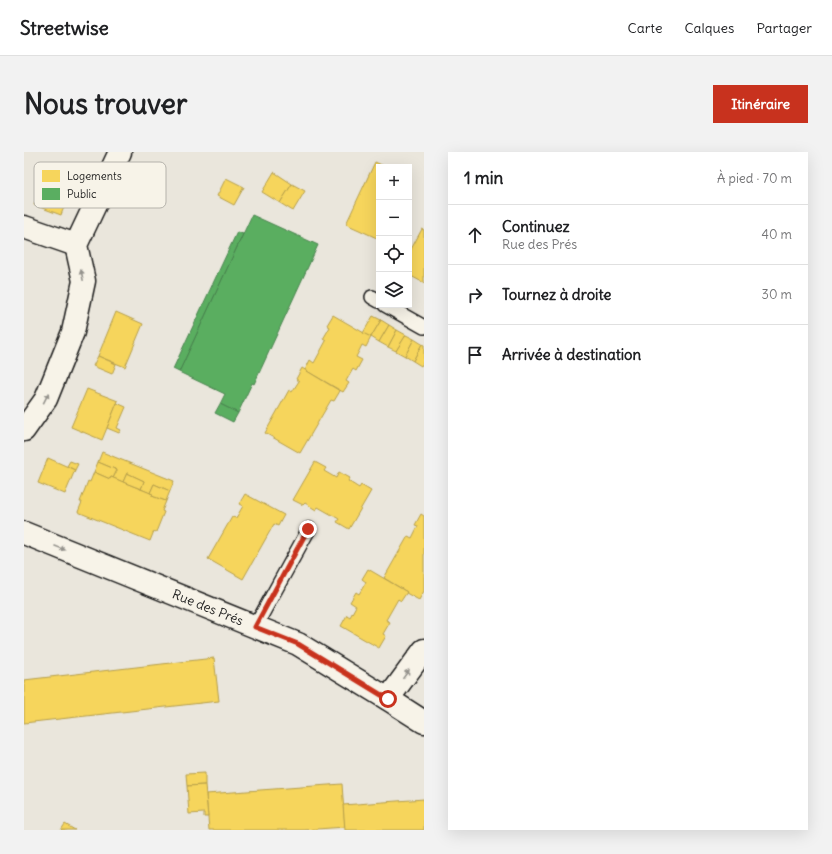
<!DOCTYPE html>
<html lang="fr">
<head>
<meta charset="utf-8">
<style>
	:root { --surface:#fff; --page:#f2f2f2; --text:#202124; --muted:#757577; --line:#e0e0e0; --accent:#c8321e }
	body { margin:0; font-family:Delius,sans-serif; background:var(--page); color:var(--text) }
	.controls { position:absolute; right:12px; top:12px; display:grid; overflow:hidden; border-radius:0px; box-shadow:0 4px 16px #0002 }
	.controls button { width:36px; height:36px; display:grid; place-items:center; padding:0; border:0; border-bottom:1px solid var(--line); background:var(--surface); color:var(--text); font:20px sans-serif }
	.stop { position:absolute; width:12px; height:12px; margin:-9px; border:3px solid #c8321e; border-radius:50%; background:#fff }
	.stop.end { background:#c8321e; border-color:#fff; box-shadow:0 1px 4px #0008 }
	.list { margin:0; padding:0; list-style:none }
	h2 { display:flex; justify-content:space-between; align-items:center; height:52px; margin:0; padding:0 16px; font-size:17px }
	h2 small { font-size:13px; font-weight:400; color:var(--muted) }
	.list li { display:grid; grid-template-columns:26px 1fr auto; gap:12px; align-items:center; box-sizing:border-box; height:60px; padding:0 16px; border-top:1px solid var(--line) }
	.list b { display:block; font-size:15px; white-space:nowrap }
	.list p { margin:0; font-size:13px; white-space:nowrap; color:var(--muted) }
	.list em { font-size:13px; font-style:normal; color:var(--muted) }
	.icon { flex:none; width:22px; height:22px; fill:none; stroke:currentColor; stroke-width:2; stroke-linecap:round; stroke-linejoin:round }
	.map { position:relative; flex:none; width:400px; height:678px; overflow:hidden; border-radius:0px }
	header { display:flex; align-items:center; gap:24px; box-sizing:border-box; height:56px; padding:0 20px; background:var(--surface); border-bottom:1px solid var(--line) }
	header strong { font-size:19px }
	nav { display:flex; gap:22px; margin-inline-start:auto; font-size:14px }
	.intro { display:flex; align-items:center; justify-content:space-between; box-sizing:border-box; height:96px; padding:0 24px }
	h1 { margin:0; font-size:28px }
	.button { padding:10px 18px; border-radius:0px; background:var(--accent); color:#fff; font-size:14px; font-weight:700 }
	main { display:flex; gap:24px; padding:0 24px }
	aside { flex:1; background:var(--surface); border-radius:0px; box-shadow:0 4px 16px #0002 }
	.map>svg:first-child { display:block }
	.homes { fill:#f6d55c; stroke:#b59e49 }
	.public { fill:#5aae61; stroke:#47824c }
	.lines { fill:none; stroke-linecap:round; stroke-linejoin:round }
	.service-casing { stroke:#1c1c1c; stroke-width:16 }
	.minor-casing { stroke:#1c1c1c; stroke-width:25 }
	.service { stroke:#f7f3e8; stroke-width:13 }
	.minor { stroke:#f7f3e8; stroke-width:22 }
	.oneway { fill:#94928c }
	.route { stroke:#c8321e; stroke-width:5 }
	.labels { text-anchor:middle; stroke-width:4; stroke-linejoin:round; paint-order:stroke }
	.street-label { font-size:13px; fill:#1c1c1c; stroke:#f7f3e8 }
	.key { fill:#f7f3e8; stroke:#b5b2ab; stroke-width:1 }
	.key-label { font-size:11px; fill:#1c1c1c }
</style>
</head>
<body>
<header>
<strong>Streetwise</strong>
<nav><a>Carte</a><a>Calques</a><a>Partager</a></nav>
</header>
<div class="intro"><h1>Nous trouver</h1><a class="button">Itinéraire</a></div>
<main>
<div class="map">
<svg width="400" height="678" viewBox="0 0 400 678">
	<rect width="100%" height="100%" fill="#eae6dc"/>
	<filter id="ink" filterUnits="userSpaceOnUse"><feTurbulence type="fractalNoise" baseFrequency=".025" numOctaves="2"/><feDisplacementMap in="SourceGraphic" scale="8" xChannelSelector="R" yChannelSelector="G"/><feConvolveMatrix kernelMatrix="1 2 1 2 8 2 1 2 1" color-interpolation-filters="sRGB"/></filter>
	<g filter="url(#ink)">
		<g class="homes">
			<path d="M351 10 362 15H355V87L322 72Z"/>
			<path d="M250 20 268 32 256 51 238 40Z"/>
			<path d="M21 24 48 34 37 63 10 53Z"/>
			<path d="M202 26 220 35 210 53 193 44Z"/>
			<path d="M268 32 281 39 269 59 256 51Z"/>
			<path d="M398 77 400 78V131L385 123V101Z"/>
			<path d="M92 160 119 172 101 215 74 204Z"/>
			<path d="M309 163 347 185 342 195 338 193 332 205 338 208 332 219 329 217 322 229 325 231 319 240 281 218 286 208 290 211 302 189 299 187 306 175 303 173Z"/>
			<path d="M349 164 357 168 347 185 339 181Z"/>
			<path d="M357 168 365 173 355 190 347 185Z"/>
			<path d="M365 173 373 178 364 195 355 190Z"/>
			<path d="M373 178 382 183 372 199 364 195Z"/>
			<path d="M382 183 390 187 381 204 372 199Z"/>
			<path d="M390 187 398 192 389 209 381 204Z"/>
			<path d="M398 192 400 193V209L397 214 389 209Z"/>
			<path d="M74 204 92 212 88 222 69 214Z"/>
			<path d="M278 216 316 239 310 249 307 248 276 301 241 281 265 238 268 240 275 229 272 227Z"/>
			<path d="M63 237 94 249 78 288 47 275Z"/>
			<path d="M93 251 102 255 93 276 97 278 95 281 83 276Z"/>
			<path d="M78 300 150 329 146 339 130 332 126 341 117 337 120 329 103 321 99 330 89 326 93 318 74 310Z"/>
			<path d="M24 306 51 318 41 342 14 331Z"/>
			<path d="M46 309 54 312 51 318 43 314Z"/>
			<path d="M74 310 93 318 89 326 87 325 86 327 70 320Z"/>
			<path d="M291 310 302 316 300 319 312 326 315 320 326 326 324 329 335 336 337 333 347 339 325 377 313 370 315 367 294 355 292 358 281 351 279 353 269 348Z"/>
			<path d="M70 320 86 327 87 325 129 342 128 344 142 349 138 359 140 360 132 380 130 379 126 389 54 360 58 350H56L64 329 66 330Z"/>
			<path d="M103 321 120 329 117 337 99 330Z"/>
			<path d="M130 332 146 339 142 349 128 344 129 342 126 341Z"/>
			<path d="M221 342 260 363 254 374 250 372 219 427 184 407 208 365 212 366 219 354 215 352Z"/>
			<path d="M397 362 400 364V439L395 448 382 441 383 440 360 426 384 384 388 386 394 374 391 373Z"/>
			<path d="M344 417 383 440 377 449 374 447 362 468 366 470 359 482 362 484 355 496 317 474 323 463 326 465 332 454 326 450 332 440 335 442 342 430 338 427Z"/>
			<path d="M190 506 195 549 0 571V528Z"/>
			<path d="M181 621V633L163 634 162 622Z"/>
			<path d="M318 632 321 675 279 678H185L182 642Z"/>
			<path d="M181 633 184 665H180V661L165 662 163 634Z"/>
			<path d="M400 647V678H321L319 653Z"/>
			<path d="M41 672 51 678H37Z"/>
		</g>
		<g class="public">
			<path d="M228 63 294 93 230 232 228 231 214 261 196 252 201 242 155 220Z"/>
			<path d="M213 80 219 82 155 220 149 217Z"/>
			<path d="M196 252 214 261 209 270 191 261Z"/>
		</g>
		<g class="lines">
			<g class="service-casing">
				<g id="service">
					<path d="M348 145 355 149"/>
					<path d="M361 153 400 175"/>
					<path d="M231 475 285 377"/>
				</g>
			</g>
			<g class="minor-casing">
				<g id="minor">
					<path d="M0 75 52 93"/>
					<path d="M0 278 22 247 49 180 60 129 52 93 96 0"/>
					<path d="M0 381 274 492 364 547 400 570"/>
					<path d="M364 547 400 498"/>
				</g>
			</g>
			<use href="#service" class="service"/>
			<use href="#minor" class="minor"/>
		</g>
		<defs><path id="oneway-solid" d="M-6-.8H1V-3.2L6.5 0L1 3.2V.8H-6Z"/></defs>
		<g class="oneway">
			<use href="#oneway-solid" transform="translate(58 123) rotate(-102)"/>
			<use href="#oneway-solid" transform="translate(22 246) rotate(-63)"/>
			<use href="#oneway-solid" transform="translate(36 396) rotate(22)"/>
			<use href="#oneway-solid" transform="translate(382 522) rotate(-54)"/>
		</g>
	</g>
	<g class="lines" filter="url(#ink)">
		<path class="route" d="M284 377 231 475 274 492 364 547"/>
	</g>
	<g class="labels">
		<g class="street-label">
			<text transform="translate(184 455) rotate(22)" y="5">Rue des Prés</text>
		</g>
	</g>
	<rect x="10" y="10" width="132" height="46" rx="6" class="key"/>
	<rect x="18" y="18" width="18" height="12" fill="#f6d55c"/>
	<rect x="18" y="36" width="18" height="12" fill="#5aae61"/>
	<g class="key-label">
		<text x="43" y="28">Logements</text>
		<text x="43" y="46">Public</text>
	</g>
</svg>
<div class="controls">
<button>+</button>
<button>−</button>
<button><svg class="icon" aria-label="locate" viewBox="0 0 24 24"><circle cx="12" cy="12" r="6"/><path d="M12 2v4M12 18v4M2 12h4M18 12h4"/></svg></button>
<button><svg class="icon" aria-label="layers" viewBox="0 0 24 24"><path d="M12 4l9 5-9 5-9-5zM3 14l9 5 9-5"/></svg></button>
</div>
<div class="stop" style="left:364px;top:547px"></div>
<div class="stop end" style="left:284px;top:377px"></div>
</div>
<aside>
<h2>1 min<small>À pied · 70 m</small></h2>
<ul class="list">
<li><svg class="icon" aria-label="ahead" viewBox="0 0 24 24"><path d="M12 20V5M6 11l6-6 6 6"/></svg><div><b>Continuez</b><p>Rue des Prés</p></div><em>40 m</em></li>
<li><svg class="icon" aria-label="right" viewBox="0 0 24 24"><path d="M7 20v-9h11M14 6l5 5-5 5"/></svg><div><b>Tournez à droite</b></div><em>30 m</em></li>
<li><svg class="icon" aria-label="arrive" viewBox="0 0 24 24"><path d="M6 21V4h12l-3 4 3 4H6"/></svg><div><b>Arrivée à destination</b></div></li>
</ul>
</aside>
</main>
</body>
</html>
